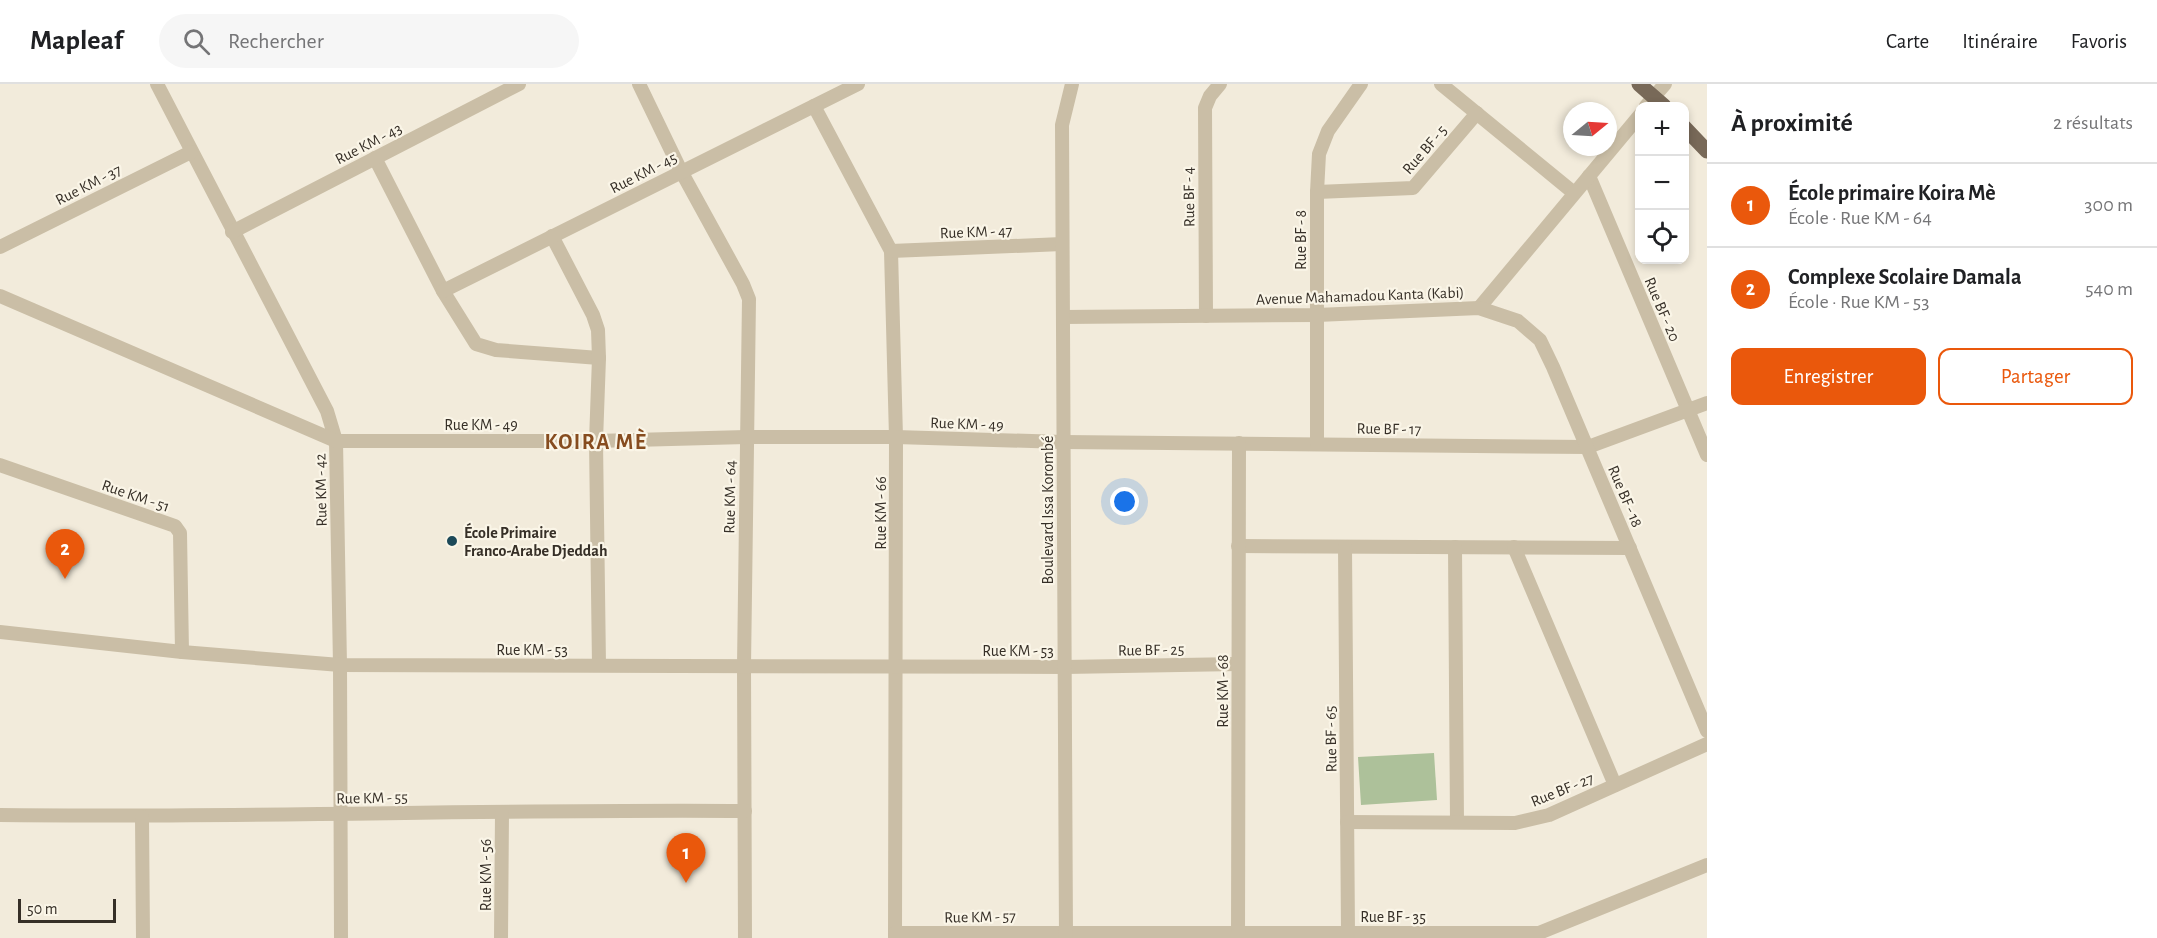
<!DOCTYPE html>
<html lang="fr">
<head>
<meta charset="utf-8">
<style>
	:root { --surface:#fff; --page:#f6f6f6; --text:#202124; --muted:#757577; --line:#e0e0e0; --accent:#ea580c }
	body { margin:0; font-family:"Alegreya Sans",sans-serif; background:var(--page); color:var(--text) }
	.controls { position:absolute; right:18px; top:18px; display:grid; overflow:hidden; border-radius:12px; box-shadow:0 3px 9px #0003 }
	.controls button { width:54px; height:54px; display:grid; place-items:center; padding:0; border:0; border-bottom:2px solid var(--line); background:var(--surface); color:var(--text); font:30px sans-serif }
	.compass { position:absolute; left:1563px; top:18px; width:54px; height:54px; border-radius:50%; background:var(--surface); box-shadow:0 3px 9px #0003; rotate:72deg }
	.scale { position:absolute; left:18px; bottom:15px; width:98px; box-sizing:border-box; padding-left:6px; border:3px solid #362f27; border-top:0; font-size:16px; line-height:21px; white-space:nowrap; color:#362f27; -webkit-text-stroke:4px #faf5e7; paint-order:stroke }
	.you { position:absolute; left:1125px; top:418px; width:21px; height:21px; margin:-15px; border:4px solid #fff; border-radius:50%; background:#1a73e8; box-shadow:0 0 0 9px #1a73e833 }
	.badge { display:grid; place-items:center; width:39px; height:39px; border-radius:50%; background:var(--accent); color:#fff; font-size:20px; font-weight:700 }
	.pin { position:absolute; translate:-50% -50px; filter:drop-shadow(0 2px 3px #0008) }
	.pin::after { content:''; position:absolute; top:32px; width:21px; height:18px; background:inherit; clip-path:polygon(0 0,100% 0,50% 100%) }
	.list { margin:0; padding:0; list-style:none }
	h2 { display:flex; justify-content:space-between; align-items:center; height:78px; margin:0; padding:0 24px; font-size:26px }
	h2 small { font-size:20px; font-weight:400; color:var(--muted) }
	.list li { display:grid; grid-template-columns:39px 1fr auto; gap:18px; align-items:center; box-sizing:border-box; height:84px; padding:0 24px; border-top:2px solid var(--line) }
	.list b { display:block; font-size:22px; white-space:nowrap }
	.list p { margin:0; font-size:20px; white-space:nowrap; color:var(--muted) }
	.list em { font-size:20px; font-style:normal; color:var(--muted) }
	.actions { display:flex; gap:12px; padding:18px 24px }
	.actions a { flex:1; padding:14px 0; border:2px solid var(--accent); border-radius:12px; text-align:center; font-size:21px; color:var(--accent) }
	.actions .main { background:var(--accent); color:#fff }
	.icon { flex:none; width:33px; height:33px; fill:none; stroke:currentColor; stroke-width:2; stroke-linecap:round; stroke-linejoin:round }
	.map { position:relative; flex:none; width:1707px; height:854px; overflow:hidden }
	header { display:flex; align-items:center; gap:36px; box-sizing:border-box; height:84px; padding:0 30px; background:var(--surface); border-bottom:2px solid var(--line) }
	header strong { font-size:28px }
	nav { display:flex; gap:33px; margin-inline-start:auto; font-size:21px }
	.search { width:420px; height:54px; background:var(--page); display:flex; align-items:center; gap:15px; box-sizing:border-box; padding:0 21px; border-radius:33px; color:var(--muted); font-size:22px }
	main { display:flex }
	aside { flex:1; background:var(--surface) }
	.map>svg:first-child { display:block }
	.green { fill:#adc19a }
	.lines { fill:none; stroke-linecap:round; stroke-linejoin:round }
	.minor { stroke:#cabea6; stroke-width:14 }
	.major { stroke:#786958; stroke-width:15 }
	.poi-dot { fill:#1c4958; stroke:#faf5e7; stroke-width:2 }
	.labels { text-anchor:middle; stroke-width:4.5; stroke-linejoin:round; paint-order:stroke }
	.street-label { font-size:16px; fill:#362f27; stroke:#faf5e7 }
	.poi-label { font-size:16px; font-weight:bold; fill:#362f27; stroke:#faf5e7; text-anchor:start }
	.district-label { font-size:22px; font-weight:bold; letter-spacing:1.5px; fill:#864c1f; stroke:#faf5e7 }
</style>
</head>
<body>
<header>
<strong>Mapleaf</strong>
<div class="search"><svg class="icon" aria-label="search" viewBox="0 0 24 24"><circle cx="10" cy="10" r="6"/><path d="M15 15l6 6"/></svg>Rechercher</div>
<nav><a>Carte</a><a>Itinéraire</a><a>Favoris</a></nav>
</header>
<main>
<div class="map">
<svg width="1707" height="854" viewBox="0 0 1707 854">
	<rect width="100%" height="100%" fill="#f2ebdb"/>
	<path class="green" d="M1434 669 1437 716 1361 721 1358 673Z"/>
	<g class="lines">
		<g class="minor">
			<path d="M157 0 327 327 336 357 340 581 341 854"/>
			<path d="M639 0 681 87 743 200 749 215 744 582 745 854"/>
			<path d="M1441 0 1574 109"/>
			<path d="M814 22 891 167 896 353 895 854"/>
			<path d="M1646 22 1665 0"/>
			<path d="M375 74 443 207 476 260 496 266 599 274"/>
			<path d="M1589 92 1707 371"/>
			<path d="M1317 108 1413 104 1477 29"/>
			<path d="M232 148 519 0"/>
			<path d="M552 152 593 231 598 246 599 274 596 357 599 581"/>
			<path d="M0 163 191 68"/>
			<path d="M891 167 1062 160"/>
			<path d="M443 207 858 0"/>
			<path d="M0 212 336 357H596L746 353H896L1063 358 1588 363 1707 319"/>
			<path d="M1479 224 1640 31"/>
			<path d="M1206 232 1205 24 1210 12 1220 0"/>
			<path d="M1063 233 1317 231 1479 224 1518 237 1540 256 1553 283 1707 647"/>
			<path d="M1317 360V108L1319 70 1328 47 1361 0"/>
			<path d="M0 381 175 442 180 449 182 568"/>
			<path d="M1238 462 1630 464"/>
			<path d="M1345 463 1348 848"/>
			<path d="M1455 463 1457 738"/>
			<path d="M1514 463 1615 701"/>
			<path d="M0 548 182 568 340 581 1065 583 1238 580"/>
			<path d="M0 731C248 734 497 725 745 727"/>
			<path d="M142 733 143 854"/>
			<path d="M1347 738 1515 739 1549 731 1707 660"/>
			<path d="M895 849H1539L1707 781"/>
			<path d="M501 854 502 729"/>
			<path d="M1066 854 1062 41 1072 0"/>
			<path d="M1238 854 1239 359"/>
		</g>
		<g class="major">
			<path d="M1639 0 1664 22"/>
			<path d="M1684 43 1707 67"/>
		</g>
	</g>
	<circle class="poi-dot" cx="452" cy="457" r="6"/>
	<g class="labels">
		<g class="street-label">
			<text transform="translate(368 59) rotate(-27)" y="6">Rue KM - 43</text>
			<text transform="translate(1424 65) rotate(-49)" y="6">Rue BF - 5</text>
			<text transform="translate(643 88) rotate(-27)" y="6">Rue KM - 45</text>
			<text transform="translate(88 100) rotate(-27)" y="6">Rue KM - 37</text>
			<text transform="translate(1188 113) rotate(-91)" y="6">Rue BF - 4</text>
			<text transform="translate(976 147) rotate(-2)" y="6">Rue KM - 47</text>
			<text transform="translate(1300 156) rotate(-90)" y="6">Rue BF - 8</text>
			<text transform="translate(1360 211) rotate(-2)" y="6">Avenue Mahamadou Kanta (Kabi)</text>
			<text transform="translate(1663 225) rotate(67)" y="6">Rue BF - 20</text>
			<text transform="translate(967 339) rotate(2)" y="6">Rue KM - 49</text>
			<text x="481" y="346">Rue KM - 49</text>
			<text transform="translate(1389 344) rotate(1)" y="6">Rue BF - 17</text>
			<text transform="translate(320 406) rotate(-91)" y="6">Rue KM - 42</text>
			<text transform="translate(136 411) rotate(19)" y="6">Rue KM - 51</text>
			<text transform="translate(1626 412) rotate(67)" y="6">Rue BF - 18</text>
			<text transform="translate(729 413) rotate(-89)" y="6">Rue KM - 64</text>
			<text transform="translate(1047 426) rotate(-90)" y="6">Boulevard Issa Korombé</text>
			<text transform="translate(880 429) rotate(-90)" y="6">Rue KM - 66</text>
			<text x="532" y="571">Rue KM - 53</text>
			<text transform="translate(1151 565) rotate(-1)" y="6">Rue BF - 25</text>
			<text x="1018" y="572">Rue KM - 53</text>
			<text transform="translate(1222 607) rotate(-90)" y="6">Rue KM - 68</text>
			<text transform="translate(1330 655) rotate(-91)" y="6">Rue BF - 65</text>
			<text transform="translate(1562 705) rotate(-22)" y="6">Rue BF - 27</text>
			<text transform="translate(372 713) rotate(-1)" y="6">Rue KM - 55</text>
			<text transform="translate(485 791) rotate(-90)" y="6">Rue KM - 56</text>
			<text transform="translate(980 832) rotate(-1)" y="6">Rue KM - 57</text>
			<text x="1393" y="838">Rue BF - 35</text>
		</g>
		<g class="poi-label">
			<text x="464" y="454">École Primaire<tspan x="464" dy="18">Franco-Arabe Djeddah</tspan></text>
		</g>
		<g class="district-label">
			<text x="596" y="365">KOIRA MÈ</text>
		</g>
	</g>
</svg>
<div class="controls">
<button>+</button>
<button>−</button>
<button><svg class="icon" aria-label="locate" viewBox="0 0 24 24"><circle cx="12" cy="12" r="6"/><path d="M12 2v4M12 18v4M2 12h4M18 12h4"/></svg></button>
</div>
<svg class="compass" viewBox="-18 -18 36 36"><path d="M0-13l5 13h-10z" fill="#e53935"/><path d="M0 13l5-13h-10z" fill="#757577"/></svg>
<div class="scale">50 m</div>
<div class="you"></div>
<div class="pin badge" style="left:686px;top:799px">1</div>
<div class="pin badge" style="left:65px;top:495px">2</div>
</div>
<aside>
<h2>À proximité<small>2 résultats</small></h2>
<ul class="list">
<li><span class="badge">1</span><div><b>École primaire Koira Mè</b><p>École · Rue KM - 64</p></div><em>300 m</em></li>
<li><span class="badge">2</span><div><b>Complexe Scolaire Damala</b><p>École · Rue KM - 53</p></div><em>540 m</em></li>
</ul>
<div class="actions"><a class="main">Enregistrer</a><a>Partager</a></div>
</aside>
</main>
</body>
</html>
